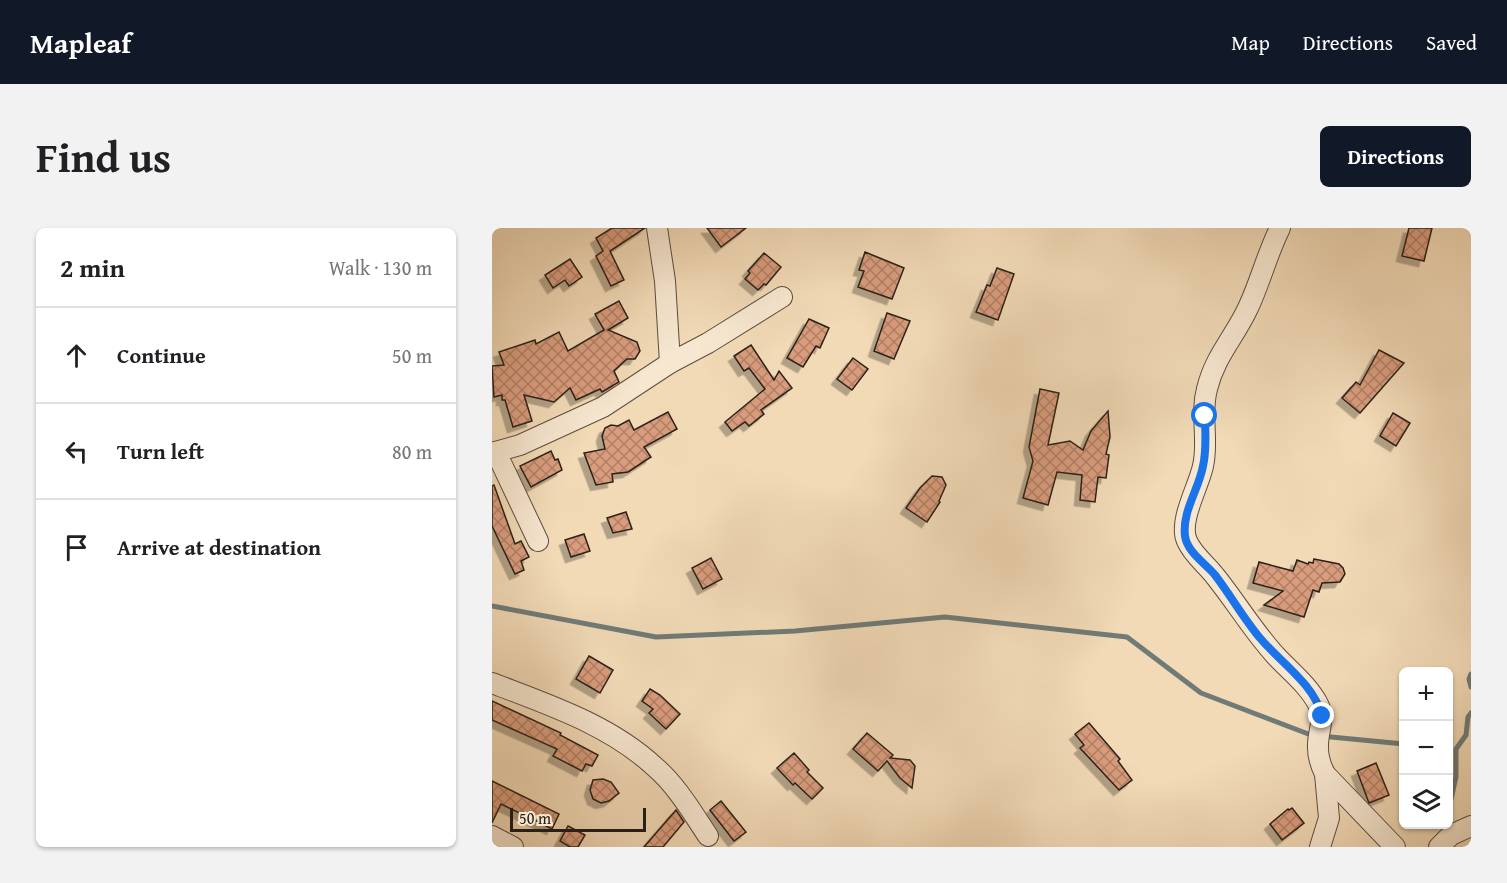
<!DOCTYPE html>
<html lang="en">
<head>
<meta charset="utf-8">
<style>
	:root { --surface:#fff; --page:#f2f2f2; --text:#202124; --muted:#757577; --line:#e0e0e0; --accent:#111827 }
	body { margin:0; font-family:"Gentium Book Plus",serif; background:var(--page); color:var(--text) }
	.controls { position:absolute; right:18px; bottom:18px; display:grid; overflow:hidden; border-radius:9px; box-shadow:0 2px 4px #0004 }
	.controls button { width:54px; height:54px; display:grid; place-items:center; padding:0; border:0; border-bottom:2px solid var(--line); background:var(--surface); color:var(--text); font:30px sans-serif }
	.scale { position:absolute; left:18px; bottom:15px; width:136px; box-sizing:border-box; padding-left:6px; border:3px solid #2a2018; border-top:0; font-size:16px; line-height:21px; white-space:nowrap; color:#2a2018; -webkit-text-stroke:4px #f7e7d0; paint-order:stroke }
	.stop { position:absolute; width:18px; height:18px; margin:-14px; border:4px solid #1a73e8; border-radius:50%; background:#fff }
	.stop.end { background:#1a73e8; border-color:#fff; box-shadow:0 2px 6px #0008 }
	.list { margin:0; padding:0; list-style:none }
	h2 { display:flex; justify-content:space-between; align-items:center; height:78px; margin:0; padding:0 24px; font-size:26px }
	h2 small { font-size:20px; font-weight:400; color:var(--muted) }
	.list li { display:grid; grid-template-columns:39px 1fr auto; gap:18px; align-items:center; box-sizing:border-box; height:96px; padding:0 24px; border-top:2px solid var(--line) }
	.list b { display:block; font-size:22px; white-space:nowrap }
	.list em { font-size:20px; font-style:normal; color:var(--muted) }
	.icon { flex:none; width:33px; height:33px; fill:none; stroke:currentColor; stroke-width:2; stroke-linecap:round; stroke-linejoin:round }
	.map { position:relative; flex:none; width:979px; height:619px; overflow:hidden; border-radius:9px }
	header { display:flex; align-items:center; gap:36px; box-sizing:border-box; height:84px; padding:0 30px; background:var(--accent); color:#fff }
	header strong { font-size:28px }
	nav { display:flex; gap:33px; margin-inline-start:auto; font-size:21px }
	.intro { display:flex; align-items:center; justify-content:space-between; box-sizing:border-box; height:144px; padding:0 36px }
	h1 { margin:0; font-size:42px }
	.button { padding:15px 27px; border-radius:9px; background:var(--accent); color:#fff; font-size:21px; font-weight:700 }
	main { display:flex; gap:36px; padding:0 36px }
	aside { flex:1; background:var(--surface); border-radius:9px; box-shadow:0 2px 4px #0004 }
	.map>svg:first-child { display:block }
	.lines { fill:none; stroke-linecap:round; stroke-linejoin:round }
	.stream { stroke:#707b78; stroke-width:5 }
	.building { fill:url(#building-cross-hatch); stroke:#2a2018; stroke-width:1.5; filter:url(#shadow) }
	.street-casing { stroke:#5c4e40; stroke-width:22 }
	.street { stroke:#f7e7d0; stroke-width:20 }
	.route { stroke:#1a73e8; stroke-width:8 }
</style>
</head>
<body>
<header>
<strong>Mapleaf</strong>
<nav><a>Map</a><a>Directions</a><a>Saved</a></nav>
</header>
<div class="intro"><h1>Find us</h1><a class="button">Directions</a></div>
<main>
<aside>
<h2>2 min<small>Walk · 130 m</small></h2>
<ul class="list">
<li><svg class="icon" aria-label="ahead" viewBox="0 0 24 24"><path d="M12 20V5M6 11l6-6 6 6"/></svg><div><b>Continue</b></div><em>50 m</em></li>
<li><svg class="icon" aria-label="left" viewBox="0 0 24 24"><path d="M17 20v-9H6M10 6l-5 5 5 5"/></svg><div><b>Turn left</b></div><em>80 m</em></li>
<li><svg class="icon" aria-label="arrive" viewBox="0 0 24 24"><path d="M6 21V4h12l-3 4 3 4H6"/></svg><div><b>Arrive at destination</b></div></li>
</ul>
</aside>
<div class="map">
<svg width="979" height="619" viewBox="0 0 979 619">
	<defs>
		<pattern id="building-cross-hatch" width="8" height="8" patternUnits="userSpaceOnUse" patternTransform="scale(1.5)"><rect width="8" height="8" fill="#d99c7d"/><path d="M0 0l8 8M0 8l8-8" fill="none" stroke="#b07f65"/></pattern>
		<filter id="shadow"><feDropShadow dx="-5.5" dy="5.5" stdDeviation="0" flood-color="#0004"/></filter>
	</defs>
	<rect width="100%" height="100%" fill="#f2dab7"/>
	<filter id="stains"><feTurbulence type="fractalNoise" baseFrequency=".00333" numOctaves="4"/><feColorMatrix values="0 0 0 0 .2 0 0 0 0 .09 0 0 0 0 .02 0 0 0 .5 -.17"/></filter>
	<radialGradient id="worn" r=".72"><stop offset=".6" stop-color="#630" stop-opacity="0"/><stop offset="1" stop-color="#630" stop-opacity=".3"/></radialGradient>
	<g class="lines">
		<g class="stream">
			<path d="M0 378 164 409 303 403 453 389 635 409 709 465 819 507"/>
			<path d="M979 446 977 451 979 459"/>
			<path d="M839 509 912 516"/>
			<path d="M957 601V580L964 549V521L974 507 976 489 979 485"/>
		</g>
	</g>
	<g class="building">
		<path d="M120 0H153L118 23 132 52 119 58 104 28 111 23 104 10Z"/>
		<path d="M215 0H254L229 19Z"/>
		<path d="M917 0H940L932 33 910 28Z"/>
		<path d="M373 24 412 40 400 71 366 59 372 43 367 42Z"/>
		<path d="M272 25 289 39 274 57 272 56 266 62 253 51 258 45 256 43Z"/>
		<path d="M78 31 90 49 77 58 73 52 61 60 53 47Z"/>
		<path d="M505 40 522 46 506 92 484 84 495 57 498 58Z"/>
		<path d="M127 73 136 90 116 102 145 114 148 123 143 131H135L122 143 127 154 110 164 108 161 84 172 78 160 62 174 32 167 40 193 21 199 13 172H10V167L2 169 0 138 12 137 7 124 43 112 44 116 67 104 76 123 112 102 103 86Z"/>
		<path d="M395 85 418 93 402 131 382 123Z"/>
		<path d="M317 91 337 100 328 120 324 118 311 139 295 130Z"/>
		<path d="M259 117 282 152 287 143 300 160 269 182 272 186 257 198 253 194 240 203 233 194 273 161 257 140 252 143 242 128Z"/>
		<path d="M887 122 912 135 868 185 850 170 864 154 868 157Z"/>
		<path d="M361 130 376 141 360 162 345 151Z"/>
		<path d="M548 161 567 165 556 217 578 213 591 222 599 203 616 183 618 209 614 226 617 227 614 250 606 249 603 274 588 272 590 247 565 244 556 277 531 270 541 233 537 219Z"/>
		<path d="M176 184 185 201 152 219 159 229 136 244 120 246 121 254 104 257 92 225 113 221 110 208 113 200 119 197 126 198 137 192 142 202Z"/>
		<path d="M901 185 918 195 904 218 888 208Z"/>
		<path d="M59 223 63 232 66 231 70 242 39 259 28 238Z"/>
		<path d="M440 248 450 249 454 257 447 273 448 274 435 294 414 280 428 260Z"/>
		<path d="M2 257 23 316 29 313 37 329 29 333 32 342 23 346 0 298V258Z"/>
		<path d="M134 284 140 301 121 305 115 290Z"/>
		<path d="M92 306 98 323 79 329 73 312Z"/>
		<path d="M219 330 230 351 211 361 200 340Z"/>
		<path d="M822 331 847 336 851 340 853 346 848 354 830 355 827 364 821 362 812 389 772 377 791 363 761 355 767 334 801 343 805 332 816 336 817 334 821 335Z"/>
		<path d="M97 428 121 442 108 465 84 451Z"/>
		<path d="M158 461 168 467 188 486 174 501 157 485 161 481 150 473Z"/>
		<path d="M0 473 69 505 68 507 106 527 100 538 94 536 90 543 61 528 65 521 0 492Z"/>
		<path d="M597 495 628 531 626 533 640 552 627 562 588 520 592 517 583 506Z"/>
		<path d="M375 505 401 527 398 530 418 532 423 538 420 560 408 550 395 533 386 543 361 521Z"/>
		<path d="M302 525 317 542 315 544 331 560 320 571 303 555 301 557 285 540Z"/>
		<path d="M884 535 897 567 877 575 865 543Z"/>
		<path d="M111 551 119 554 127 565 117 573 109 575 101 571 98 562 101 552Z"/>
		<path d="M0 553 67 586 60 601 9 576 0 595Z"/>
		<path d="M229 573 254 604 242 613 218 582Z"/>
		<path d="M800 580 812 595 790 612 778 596 796 581 797 582Z"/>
		<path d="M184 582 192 594 171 619H152Z"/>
		<path d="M76 598 93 607 86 619H78L68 613Z"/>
	</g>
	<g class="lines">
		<g class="street-casing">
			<g id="street">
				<path d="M165 0 173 53 178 135"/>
				<path d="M788 0C775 26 768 55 756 80 742 110 723 128 715 161 708 186 717 213 711 238 707 258 686 293 695 313 701 327 714 336 723 348 744 374 761 403 784 428 798 443 816 457 826 476 834 492 825 504 826 520 826 530 829 538 833 546L903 619"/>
				<path d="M4 224 46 313"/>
				<path d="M0 225 28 217 111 179 178 135 216 115 290 69"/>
				<path d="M0 455C57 477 118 497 163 539 185 558 200 584 216 608"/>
				<path d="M0 608 21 619"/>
				<path d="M828 619 837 590 833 546"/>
				<path d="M947 619 959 607 979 598"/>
			</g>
		</g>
		<use href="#street" class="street"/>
	</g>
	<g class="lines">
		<path class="route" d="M713 188C713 204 715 221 711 238 707 261 690 283 693 308 695 324 714 336 723 347 739 368 752 391 768 410 789 435 822 456 830 488"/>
	</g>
	<rect width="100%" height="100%" filter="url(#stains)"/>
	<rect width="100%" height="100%" fill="url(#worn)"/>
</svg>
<div class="controls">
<button>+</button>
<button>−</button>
<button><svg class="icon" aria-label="layers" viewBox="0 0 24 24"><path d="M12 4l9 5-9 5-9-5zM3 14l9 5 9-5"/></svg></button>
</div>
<div class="scale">50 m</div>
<div class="stop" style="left:713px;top:188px"></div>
<div class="stop end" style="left:830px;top:488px"></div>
</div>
</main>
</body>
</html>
